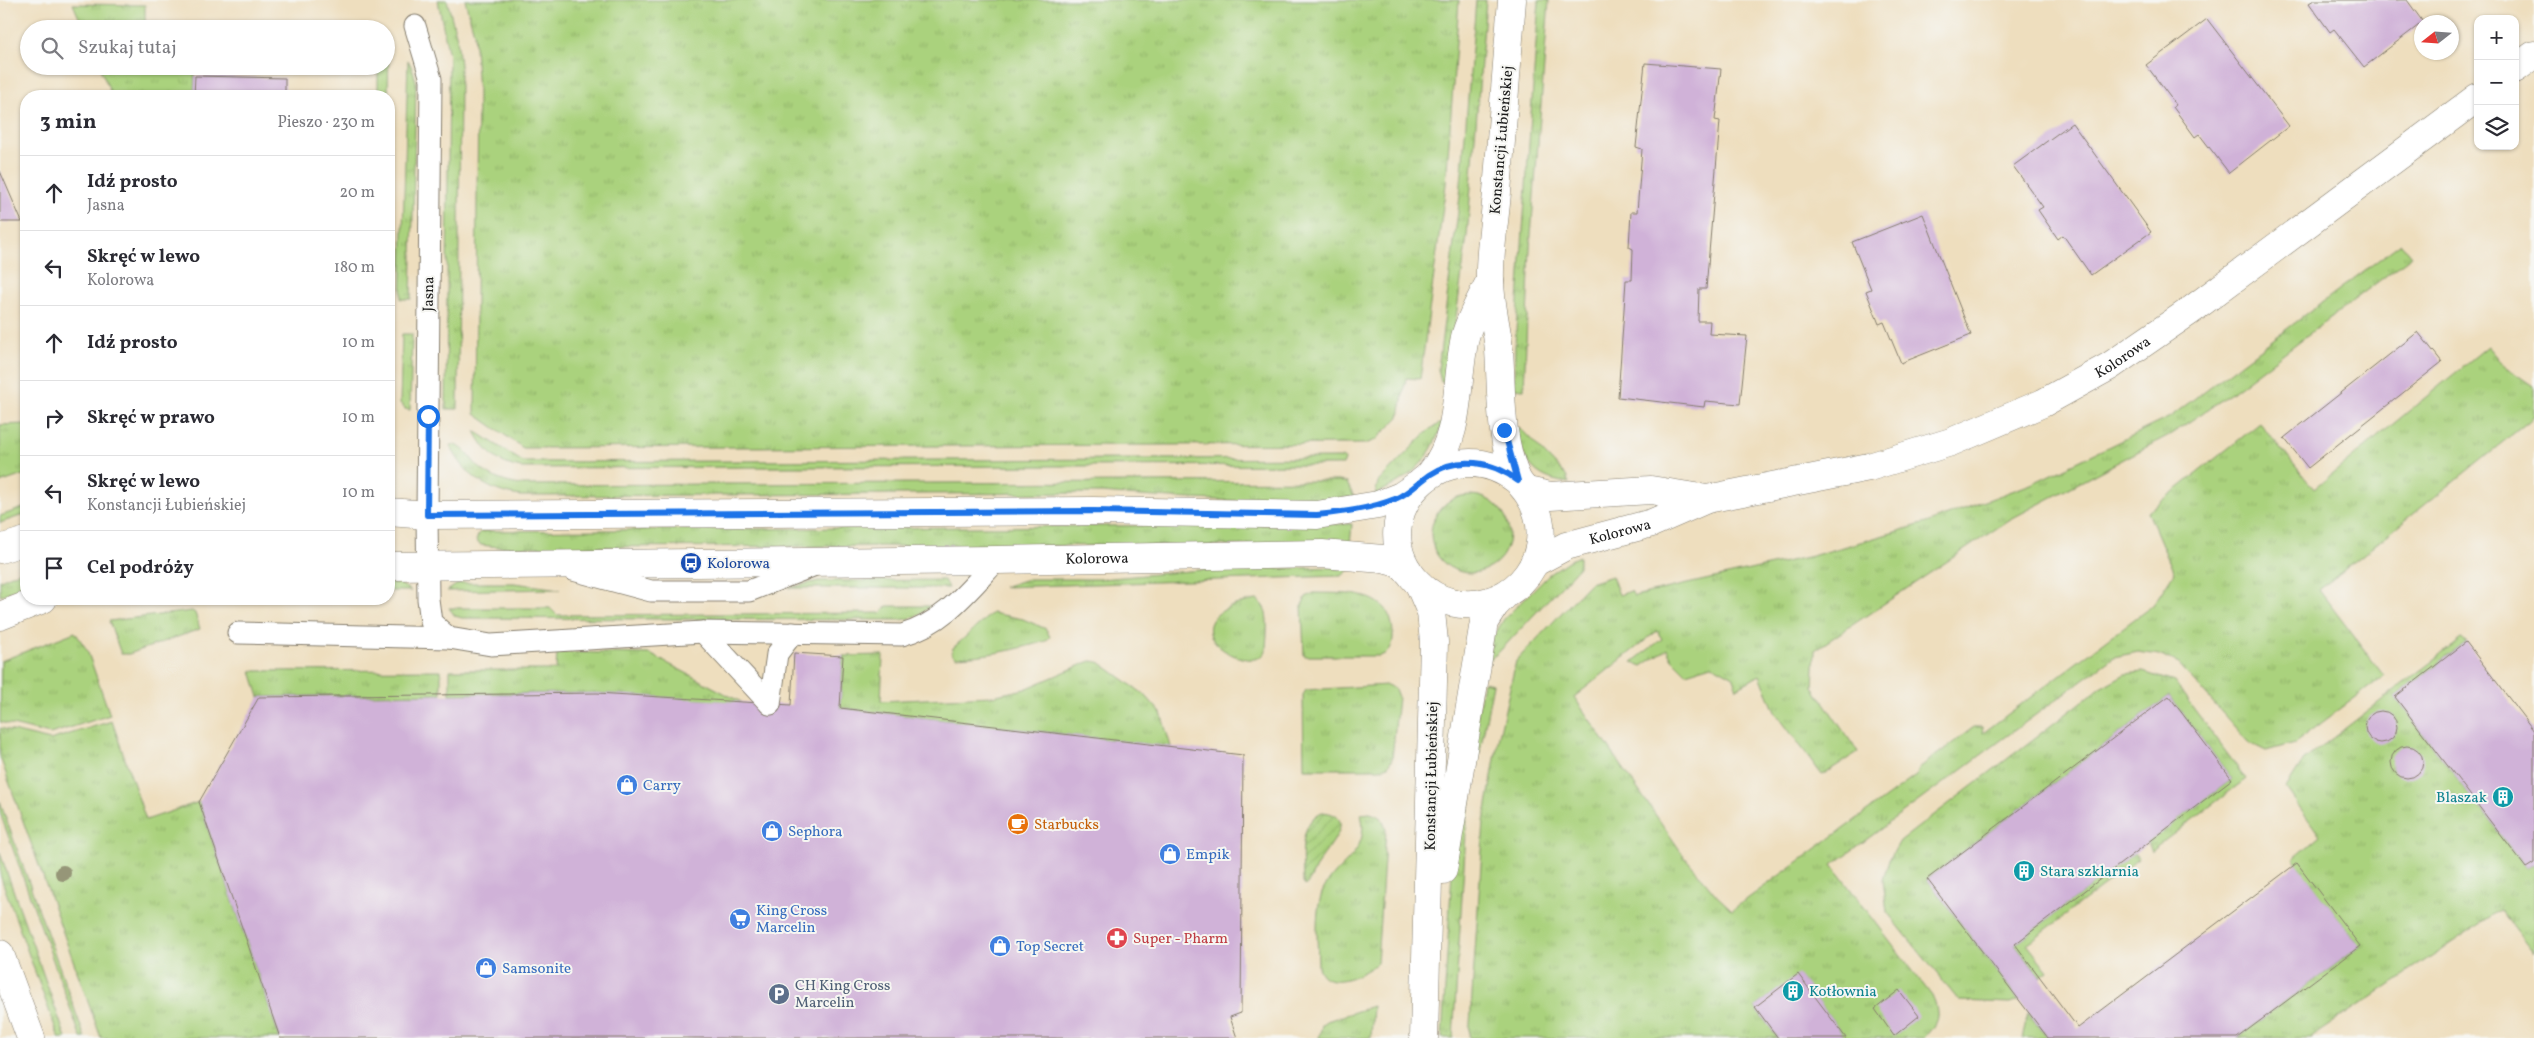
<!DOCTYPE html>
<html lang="pl">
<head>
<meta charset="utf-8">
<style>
	:root { --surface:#fff; --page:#f2f2f3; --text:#2b2b33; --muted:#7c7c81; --line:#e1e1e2 }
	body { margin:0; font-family:Vollkorn,serif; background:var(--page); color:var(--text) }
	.controls { position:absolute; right:15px; top:15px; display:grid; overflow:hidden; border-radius:10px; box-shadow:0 1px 4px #0004 }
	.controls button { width:45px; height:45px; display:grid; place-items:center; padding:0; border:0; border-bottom:1px solid var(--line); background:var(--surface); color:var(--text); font:25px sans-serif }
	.compass { position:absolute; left:2414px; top:15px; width:45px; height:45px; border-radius:50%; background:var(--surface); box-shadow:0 1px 4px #0004; rotate:253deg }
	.stop { position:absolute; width:15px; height:15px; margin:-11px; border:4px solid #1a73e8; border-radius:50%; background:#fff }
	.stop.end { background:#1a73e8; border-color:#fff; box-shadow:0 1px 5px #0008 }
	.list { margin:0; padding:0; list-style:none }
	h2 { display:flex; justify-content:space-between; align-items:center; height:65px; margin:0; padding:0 20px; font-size:21px }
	h2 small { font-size:16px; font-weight:400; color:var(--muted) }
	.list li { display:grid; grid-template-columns:32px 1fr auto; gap:15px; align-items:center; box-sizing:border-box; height:75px; padding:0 20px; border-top:1px solid var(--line) }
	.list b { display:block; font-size:19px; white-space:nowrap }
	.list p { margin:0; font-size:16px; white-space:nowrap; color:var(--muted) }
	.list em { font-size:16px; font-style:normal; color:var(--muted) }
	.icon { flex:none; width:28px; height:28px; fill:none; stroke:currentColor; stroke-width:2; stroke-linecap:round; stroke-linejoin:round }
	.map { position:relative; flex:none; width:2534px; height:1038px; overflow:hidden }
	.search { position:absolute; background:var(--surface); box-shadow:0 1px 4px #0004; left:20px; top:20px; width:375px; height:55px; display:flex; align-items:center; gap:12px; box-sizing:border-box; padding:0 18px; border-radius:28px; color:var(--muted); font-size:19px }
	.panel { position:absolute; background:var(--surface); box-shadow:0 1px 4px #0004; left:20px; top:90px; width:375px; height:515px; border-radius:20px }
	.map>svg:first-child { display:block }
	.grass { fill:url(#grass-tufts); stroke:#63774c }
	.garden { fill:url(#garden-furrows); stroke:#63774c }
	.building { fill:#d0b2d8 }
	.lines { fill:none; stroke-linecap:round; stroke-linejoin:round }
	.lane-casing { stroke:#857d6d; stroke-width:23 }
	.street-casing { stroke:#857d6d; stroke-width:29 }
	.secondary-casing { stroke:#857d6d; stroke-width:29 }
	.lane { stroke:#fff; stroke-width:21 }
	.street { stroke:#fff; stroke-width:28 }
	.secondary { stroke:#fff; stroke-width:28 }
	.tree { fill:#969678 }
	.route { stroke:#1a73e8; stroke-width:6 }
	.labels { text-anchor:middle; stroke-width:4; stroke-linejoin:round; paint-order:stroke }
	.street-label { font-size:15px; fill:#1c1c1c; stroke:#f6f6f2 }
	.transit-label { font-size:15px; fill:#164399; stroke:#f6f6f2; text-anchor:start }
	.shop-label { font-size:15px; fill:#366cbe; stroke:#f6f6f2; text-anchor:start }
	.culture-label { font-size:15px; fill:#0d838f; stroke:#f6f6f2; text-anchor:start }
	.food-label { font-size:15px; fill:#c56008; stroke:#f6f6f2; text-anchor:start }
	.health-label { font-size:15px; fill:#be3a42; stroke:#f6f6f2; text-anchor:start }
	.service-label { font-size:15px; fill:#4e5e75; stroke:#f6f6f2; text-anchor:start }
</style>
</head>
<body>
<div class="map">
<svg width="2534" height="1038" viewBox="0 0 2534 1038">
	<defs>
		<pattern id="grass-tufts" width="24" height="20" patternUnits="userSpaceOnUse" patternTransform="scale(1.25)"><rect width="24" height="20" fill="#aad27d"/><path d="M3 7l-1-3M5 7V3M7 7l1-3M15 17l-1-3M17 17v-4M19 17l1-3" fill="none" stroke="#92b46b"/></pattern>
		<pattern id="garden-furrows" width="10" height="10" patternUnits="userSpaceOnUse" patternTransform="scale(1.25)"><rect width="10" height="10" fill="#aad27d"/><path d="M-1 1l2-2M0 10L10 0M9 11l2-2" fill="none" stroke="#92b46b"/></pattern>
	</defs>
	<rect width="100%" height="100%" fill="#f6f6f2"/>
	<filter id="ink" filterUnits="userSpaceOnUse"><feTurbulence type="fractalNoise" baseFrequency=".02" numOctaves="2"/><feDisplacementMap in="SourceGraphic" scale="10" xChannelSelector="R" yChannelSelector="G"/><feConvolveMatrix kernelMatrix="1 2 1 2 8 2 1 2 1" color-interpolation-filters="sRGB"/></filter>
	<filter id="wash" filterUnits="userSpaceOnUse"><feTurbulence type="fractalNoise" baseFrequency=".0096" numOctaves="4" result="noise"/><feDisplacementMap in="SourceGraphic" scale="20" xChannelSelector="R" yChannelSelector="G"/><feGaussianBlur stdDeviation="1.12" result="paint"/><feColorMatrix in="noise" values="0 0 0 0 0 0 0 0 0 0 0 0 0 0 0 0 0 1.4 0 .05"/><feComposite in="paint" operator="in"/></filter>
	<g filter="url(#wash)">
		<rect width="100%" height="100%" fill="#eedebe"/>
		<g class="grass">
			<path d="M438 0H447L457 38 460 65 458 409H446L449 57Z"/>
			<path d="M465 0H1459L1446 184 1420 379 1406 378 1399 417 1376 440 1365 444 523 448 475 414 478 91 474 33Z"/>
			<path d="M1476 0H1486L1467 236 1447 384 1441 382 1438 369 1460 196Z"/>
			<path d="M1539 0H1549L1530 248 1524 389 1514 388 1515 345Z"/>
			<path d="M73 4 145 5V29H84Z"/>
			<path d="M386 48H389L388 96H378V72L350 71V66H386Z"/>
			<path d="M408 60 413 70 416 82 411 299H401Z"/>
			<path d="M99 66H157V70L195 71 194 96H112Z"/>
			<path d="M2401 243 2412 256 2223 399 2171 434 2009 520 1815 650 1813 687 1858 752 1822 775 1775 712 1760 675 1737 688 1732 676 1712 665 1686 673 1672 659 1667 649 1642 666 1632 662 1662 639 1657 631 1574 697 1684 856 1717 896 1732 910 1917 775 1919 768 1974 727H1982L1983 733 2153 605 2174 573 2148 512 2260 423 2314 489 2488 346 2504 365 2534 386V417L2319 590 2384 676 2295 743 2266 751 2248 742 2179 664 2159 655 2138 652 2114 657 1832 865 1932 996C1941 1016 1938 1022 1924 1038H1846L1798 975 1755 1007 1778 1038H1469L1484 822 1499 736 1516 661 1590 583 1612 576 1619 595 1631 591 1634 596 1812 556 1926 523 2031 484 2170 417Z"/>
			<path d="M402 334H412L410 410 405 409 400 403Z"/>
			<path d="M1443 422C1427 466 1414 474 1375 495L1378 482 1430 429Z"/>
			<path d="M26 424V474L0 483V425Z"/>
			<path d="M1515 426 1523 431 1566 476 1569 483C1532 479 1523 460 1515 426Z"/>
			<path d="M475 431 523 462 1344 458 1345 460 1343 465 521 468C498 464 485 452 475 431Z"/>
			<path d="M450 445C465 444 470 460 480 468 492 478 506 483 521 485L1339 481 1347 483 1354 497C1269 504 1186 500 1102 493L521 496C488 492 464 475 450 445Z"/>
			<circle cx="1470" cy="534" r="39"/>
			<path d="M26 507V514L0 523V516Z"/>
			<path d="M1352 524 1350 545 499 547 481 545 476 541 479 533 484 531Z"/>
			<path d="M1579 556V567L1498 653 1488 660 1492 639 1504 619 1548 575 1568 561Z"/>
			<path d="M1349 567 1346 573 1341 576 1003 587 1028 579H1101L1200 570Z"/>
			<path d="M26 569V585L0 596V580Z"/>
			<path d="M944 580 948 588H789L818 581Z"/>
			<path d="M389 583H399L411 591H389Z"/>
			<path d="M459 583H514L560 589 447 591Z"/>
			<path d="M1314 593C1350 594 1394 589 1393 638 1392 648 1389 653 1380 656H1304L1302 605 1306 597Z"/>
			<path d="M1257 600C1272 609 1266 635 1266 651 1257 669 1222 654 1213 640 1197 614 1239 602 1257 600Z"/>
			<path d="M887 606H930C920 616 912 619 898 620L462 618 455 616 449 608H550L557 615 881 613Z"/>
			<path d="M192 611 195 613 200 629 129 654H121L109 621Z"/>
			<path d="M992 613 1023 619 1046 629 1050 637 1046 641C1015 650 987 656 955 657L951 653 953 648Z"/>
			<path d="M75 632 87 650 110 715 50 734 0 722 1 661Z"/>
			<path d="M2461 639 2466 642 2395 697 2526 868 2534 863V954L2500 910 2310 1038H2237L2360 946 2293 859 2320 836 2286 788 2304 760Z"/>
			<path d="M557 652 650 654 743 703 597 693 450 694V670H556Z"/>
			<path d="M883 655 881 701 992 696 1025 689 1083 664 1091 661 1099 662 1145 695 1161 713 1171 747 840 708 843 656Z"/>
			<path d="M441 670V694L259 697 251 671Z"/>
			<path d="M2143 672 2174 682 2246 779 2151 851 2147 843 2232 779 2169 696 1927 879 2019 1000 2011 1003 1959 1001 1887 912 1883 880 1889 860 1900 841 2100 688 2125 674Z"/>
			<path d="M1483 682 1493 684 1467 818 1453 1038H1442L1452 872Z"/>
			<path d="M1387 685 1395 689 1398 697 1392 759 1388 766 1380 769H1304L1303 695 1306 690Z"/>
			<path d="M112 721 146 820 199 802 280 1038H101L0 757V728L50 740Z"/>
			<path d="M0 802 85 1038H81L0 813Z"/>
			<path d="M1370 813C1380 816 1384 819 1386 830L1377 963C1363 975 1326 993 1318 967 1318 943 1314 915 1322 893 1336 861 1371 856 1361 814Z"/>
			<path d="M0 853 66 1038H59L0 875Z"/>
			<path d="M2134 853 2139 859 2027 944 2048 971 2040 977 2015 944Z"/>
			<path d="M1373 1006 1371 1038H1319L1322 1025 1327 1021Z"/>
			<path d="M2028 1013 2048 1038H2022Z"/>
		</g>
		<path class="garden" d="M1322 812C1360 815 1328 847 1319 862 1314 869 1312 880 1305 886L1303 883C1303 860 1297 823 1322 812Z"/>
		<g id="blocks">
			<g class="building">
				<path d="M2314 0H2407L2423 22 2364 67 2334 29 2330 32 2309 3Z"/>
				<path d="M2207 19 2289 126 2229 173 2199 134 2195 137 2173 107 2176 105 2146 65Z"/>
				<path d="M1645 63 1721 69 1715 120 1720 121 1706 289H1699L1698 321H1710L1709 334 1747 336 1740 404 1705 401 1704 407 1618 397 1626 280H1632L1633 249 1629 247 1631 212H1637L1642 149 1636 147Z"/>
				<path d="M195 76 285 78V96H194Z"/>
				<path d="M2072 123 2151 232 2091 275 2063 235 2058 239 2038 210 2043 207 2013 166Z"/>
				<path d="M0 171 22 222H0Z"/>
				<path d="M1923 214 1971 335 1901 363 1884 322 1879 324 1866 291 1871 289 1852 242Z"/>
				<path d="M2418 332 2442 362 2308 468 2284 438Z"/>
				<path d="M2466 642 2534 731V863L2526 868 2395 697Z"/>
				<path d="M794 653 843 656 840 708 1243 755 1241 1013 1230 1017 1237 1038H280L199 802 259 697 597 693 791 705Z"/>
				<path d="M2169 696 2232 779 2015 944 2078 1028 2297 863 2360 946 2237 1038H2048L1927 879Z"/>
				<circle cx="2381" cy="727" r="16"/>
				<circle cx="2407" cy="762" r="16"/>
				<path d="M1798 974 1846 1038H1778L1755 1007Z"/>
				<path d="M1899 990 1919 1016 1894 1036 1875 1009Z"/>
			</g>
		</g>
	</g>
	<g filter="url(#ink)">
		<use href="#blocks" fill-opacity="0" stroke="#857d6d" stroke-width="1"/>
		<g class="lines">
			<g class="lane-casing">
				<g id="lane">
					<path d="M415 26 431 79 427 515 428 599 431 622 449 638 491 645 703 632 902 635C944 623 968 591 997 560"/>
					<path d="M573 570 651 591H749L815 565"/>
					<path d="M703 632 770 704"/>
					<path d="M238 633 449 638"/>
					<path d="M770 704 777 654 793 633"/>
				</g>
			</g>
			<g class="street-casing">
				<g id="street">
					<path d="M1512 0C1507 64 1502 128 1497 192 1495 221 1489 251 1490 280 1490 304 1497 327 1499 350 1502 393 1499 439 1517 479 1520 485 1525 489 1528 494 1539 510 1543 529 1539 548 1528 602 1457 624 1418 583 1356 518 1445 423 1518 481"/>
					<path d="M2515 69 2534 55"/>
					<path d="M1431 473C1462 436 1455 383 1465 337 1470 318 1481 299 1490 281"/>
					<path d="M1527 491 1550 496 1651 490 1707 499"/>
					<path d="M389 512 427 515 1093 511 1317 515 1378 505 1401 496 1416 486"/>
					<path d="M0 549 26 541"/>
					<path id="s1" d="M1534 563 1566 546 1652 523 1707 499 1869 467 1951 442 2043 403 2110 366 2190 311 2478 97"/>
					<path id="s2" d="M389 566 997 560 1322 554 1383 559 1398 563 1409 572"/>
					<path d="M1419 584 1431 612 1434 642 1424 1038"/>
					<path d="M0 616 43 599"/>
					<path d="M1443 870 1484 622 1495 605 1505 595"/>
				</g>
			</g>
			<g class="secondary-casing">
				<path id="secondary" d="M0 954 31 1038"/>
			</g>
			<use href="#lane" class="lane"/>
			<use href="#street" class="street"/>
			<use href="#secondary" class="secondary"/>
		</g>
		<circle class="tree" cx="63" cy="873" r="8"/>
	</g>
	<g class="lines" filter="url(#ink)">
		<path class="route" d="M428 416 427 515 1093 511 1317 515C1344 512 1370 509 1395 499 1409 493 1418 483 1429 475 1458 455 1493 461 1518 481L1504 430"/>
	</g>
	<defs>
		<g id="bus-disc" transform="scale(1.125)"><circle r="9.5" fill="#1a4fb4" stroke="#f6f6f2"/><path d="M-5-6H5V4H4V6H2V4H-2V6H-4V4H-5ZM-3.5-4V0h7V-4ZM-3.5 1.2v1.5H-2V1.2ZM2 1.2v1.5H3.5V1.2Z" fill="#fff"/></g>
		<g id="shop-disc" transform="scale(1.125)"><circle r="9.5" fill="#3f7fe0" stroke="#f6f6f2"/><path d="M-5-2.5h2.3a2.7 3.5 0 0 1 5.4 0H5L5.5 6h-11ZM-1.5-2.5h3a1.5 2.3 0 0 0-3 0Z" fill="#fff"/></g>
		<g id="building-disc" transform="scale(1.125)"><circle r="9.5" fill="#0f9aa8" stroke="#f6f6f2"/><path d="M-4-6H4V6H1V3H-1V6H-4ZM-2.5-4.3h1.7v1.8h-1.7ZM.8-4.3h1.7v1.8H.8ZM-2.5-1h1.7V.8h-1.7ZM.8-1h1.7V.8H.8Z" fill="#fff"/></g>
		<g id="cafe-disc" transform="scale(1.125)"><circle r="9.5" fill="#e8710a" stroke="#f6f6f2"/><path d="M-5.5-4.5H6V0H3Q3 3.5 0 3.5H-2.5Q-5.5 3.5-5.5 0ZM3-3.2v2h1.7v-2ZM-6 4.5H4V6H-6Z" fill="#fff"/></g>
		<g id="supermarket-disc" transform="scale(1.125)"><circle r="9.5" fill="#3f7fe0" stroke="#f6f6f2"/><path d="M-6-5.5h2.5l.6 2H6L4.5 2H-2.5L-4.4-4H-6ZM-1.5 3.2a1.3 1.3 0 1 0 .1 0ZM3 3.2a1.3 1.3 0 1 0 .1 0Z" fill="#fff"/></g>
		<g id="pharmacy-disc" transform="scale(1.125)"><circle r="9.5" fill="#e0444e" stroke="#f6f6f2"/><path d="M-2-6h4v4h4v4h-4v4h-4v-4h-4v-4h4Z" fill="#fff"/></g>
		<g id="parking-disc" transform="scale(1.125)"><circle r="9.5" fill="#5c6f8a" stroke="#f6f6f2"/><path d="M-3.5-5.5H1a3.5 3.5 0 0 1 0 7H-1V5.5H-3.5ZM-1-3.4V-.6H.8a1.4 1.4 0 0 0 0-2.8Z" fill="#fff"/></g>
	</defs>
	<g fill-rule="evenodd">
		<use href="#bus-disc" x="691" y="563"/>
		<use href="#shop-disc" x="627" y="785"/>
		<use href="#building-disc" x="2503" y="797"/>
		<use href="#cafe-disc" x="1018" y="824"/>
		<use href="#shop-disc" x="772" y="831"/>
		<use href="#shop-disc" x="1170" y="854"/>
		<use href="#building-disc" x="2024" y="871"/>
		<use href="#supermarket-disc" x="740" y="919"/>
		<use href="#pharmacy-disc" x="1117" y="938"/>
		<use href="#shop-disc" x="1000" y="946"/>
		<use href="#shop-disc" x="486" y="968"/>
		<use href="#building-disc" x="1793" y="991"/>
		<use href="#parking-disc" x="779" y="994"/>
	</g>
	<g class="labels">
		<g class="street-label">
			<text transform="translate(1501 140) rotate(-85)" y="5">Konstancji Łubieńskiej</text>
			<text transform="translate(428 294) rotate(-89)" y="5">Jasna</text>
			<text dy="5" stroke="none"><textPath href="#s1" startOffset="628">Kolorowa</textPath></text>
			<text dy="5" stroke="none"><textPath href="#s1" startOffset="92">Kolorowa</textPath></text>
			<text dy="5" stroke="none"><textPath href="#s2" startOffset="708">Kolorowa</textPath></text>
			<text transform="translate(1431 776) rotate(-89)" y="5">Konstancji Łubieńskiej</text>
		</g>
		<g class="transit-label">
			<text x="707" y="568">Kolorowa</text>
		</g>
		<g class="shop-label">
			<text x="643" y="790">Carry</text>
			<text x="788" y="836">Sephora</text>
			<text x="1186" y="859">Empik</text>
			<text x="756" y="915">King Cross<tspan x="756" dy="17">Marcelin</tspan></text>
			<text x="1016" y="951">Top Secret</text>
			<text x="502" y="973">Samsonite</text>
		</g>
		<g class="culture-label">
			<text x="2487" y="802" text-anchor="end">Blaszak</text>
			<text x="2040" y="876">Stara szklarnia</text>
			<text x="1809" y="996">Kotłownia</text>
		</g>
		<g class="food-label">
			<text x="1034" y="829">Starbucks</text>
		</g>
		<g class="health-label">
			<text x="1133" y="943">Super - Pharm</text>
		</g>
		<g class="service-label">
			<text x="795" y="990">CH King Cross<tspan x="795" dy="17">Marcelin</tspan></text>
		</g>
	</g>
</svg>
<div class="controls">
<button>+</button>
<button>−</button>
<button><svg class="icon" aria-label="layers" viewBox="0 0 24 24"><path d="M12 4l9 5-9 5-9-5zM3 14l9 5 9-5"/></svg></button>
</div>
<svg class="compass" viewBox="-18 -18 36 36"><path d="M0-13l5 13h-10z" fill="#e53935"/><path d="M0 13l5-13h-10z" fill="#7c7c81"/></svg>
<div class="stop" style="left:428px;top:416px"></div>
<div class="stop end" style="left:1504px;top:430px"></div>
<div class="search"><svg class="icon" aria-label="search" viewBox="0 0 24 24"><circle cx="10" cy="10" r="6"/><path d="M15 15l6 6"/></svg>Szukaj tutaj</div>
<section class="panel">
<h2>3 min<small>Pieszo · 230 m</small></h2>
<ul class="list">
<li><svg class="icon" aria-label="ahead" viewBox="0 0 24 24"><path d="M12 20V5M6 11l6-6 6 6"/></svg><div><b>Idź prosto</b><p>Jasna</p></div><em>20 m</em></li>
<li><svg class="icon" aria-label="left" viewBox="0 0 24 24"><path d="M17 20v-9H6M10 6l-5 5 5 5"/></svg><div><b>Skręć w lewo</b><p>Kolorowa</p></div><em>180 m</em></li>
<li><svg class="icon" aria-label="ahead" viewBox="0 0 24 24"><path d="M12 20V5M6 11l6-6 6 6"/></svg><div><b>Idź prosto</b></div><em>10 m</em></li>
<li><svg class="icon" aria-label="right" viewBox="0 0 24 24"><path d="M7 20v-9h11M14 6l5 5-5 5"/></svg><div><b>Skręć w prawo</b></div><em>10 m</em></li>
<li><svg class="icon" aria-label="left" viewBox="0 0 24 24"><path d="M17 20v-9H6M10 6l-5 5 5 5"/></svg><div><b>Skręć w lewo</b><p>Konstancji Łubieńskiej</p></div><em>10 m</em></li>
<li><svg class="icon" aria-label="arrive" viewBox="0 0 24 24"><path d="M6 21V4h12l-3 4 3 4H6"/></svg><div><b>Cel podróży</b></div></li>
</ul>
</section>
</div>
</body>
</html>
